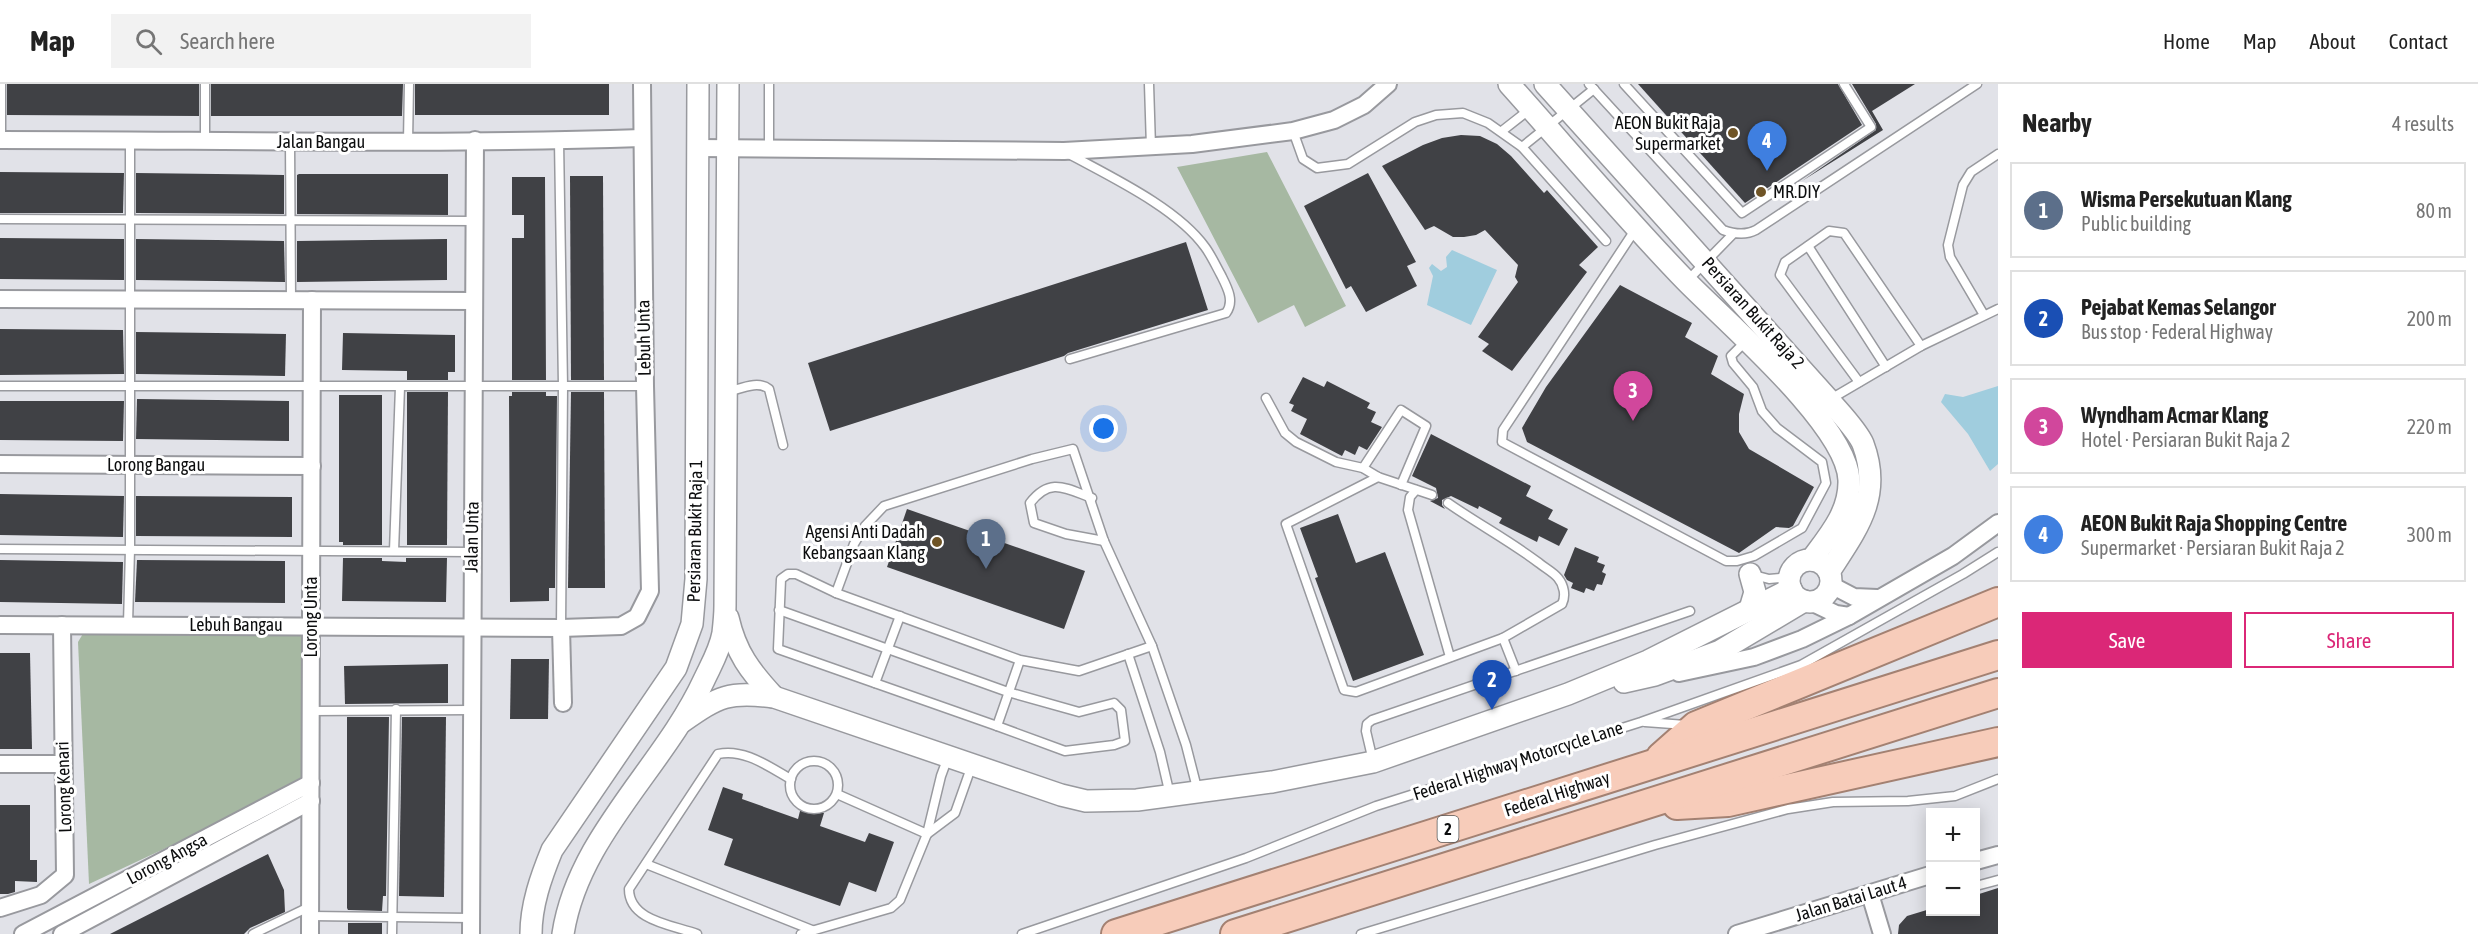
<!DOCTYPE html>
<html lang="en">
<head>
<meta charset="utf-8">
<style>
	:root { --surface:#fff; --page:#f2f2f2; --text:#222; --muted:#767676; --line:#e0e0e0; --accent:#db2777 }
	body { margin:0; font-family:"Asap Condensed",sans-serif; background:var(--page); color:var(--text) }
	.controls { position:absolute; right:18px; bottom:18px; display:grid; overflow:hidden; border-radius:0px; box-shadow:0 3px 15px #0003 }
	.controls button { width:54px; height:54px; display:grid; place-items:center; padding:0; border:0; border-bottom:2px solid var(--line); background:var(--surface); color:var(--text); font:30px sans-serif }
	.you { position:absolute; left:1104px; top:345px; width:21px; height:21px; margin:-15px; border:4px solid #fff; border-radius:50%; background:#1a73e8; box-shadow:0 0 0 9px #1a73e833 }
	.badge { display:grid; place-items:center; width:39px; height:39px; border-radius:50%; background:var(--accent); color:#fff; font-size:20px; font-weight:700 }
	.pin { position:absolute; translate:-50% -50px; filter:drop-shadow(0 2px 3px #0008) }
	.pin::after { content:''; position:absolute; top:32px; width:21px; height:18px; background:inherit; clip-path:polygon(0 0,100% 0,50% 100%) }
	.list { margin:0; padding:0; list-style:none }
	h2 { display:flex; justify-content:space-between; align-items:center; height:78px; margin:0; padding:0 24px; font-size:26px }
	h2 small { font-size:20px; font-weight:400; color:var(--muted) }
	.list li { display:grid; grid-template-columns:39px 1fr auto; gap:18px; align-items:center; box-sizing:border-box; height:96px; margin:0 12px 12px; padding:0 12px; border:2px solid var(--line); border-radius:0px }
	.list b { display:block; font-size:22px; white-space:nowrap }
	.list p { margin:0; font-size:20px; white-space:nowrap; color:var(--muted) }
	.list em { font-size:20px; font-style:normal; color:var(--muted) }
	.actions { display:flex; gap:12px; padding:18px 24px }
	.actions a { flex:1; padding:14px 0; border:2px solid var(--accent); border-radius:0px; text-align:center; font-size:21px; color:var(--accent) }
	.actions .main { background:var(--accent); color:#fff }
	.icon { flex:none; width:33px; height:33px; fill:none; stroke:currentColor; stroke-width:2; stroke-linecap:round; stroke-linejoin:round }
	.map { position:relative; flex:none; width:1998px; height:850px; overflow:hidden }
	header { display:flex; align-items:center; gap:36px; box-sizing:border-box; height:84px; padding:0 30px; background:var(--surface); border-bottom:2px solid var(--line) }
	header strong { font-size:28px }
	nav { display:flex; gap:33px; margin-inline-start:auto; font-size:21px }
	.search { width:420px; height:54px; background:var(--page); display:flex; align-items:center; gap:15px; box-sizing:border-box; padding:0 21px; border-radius:0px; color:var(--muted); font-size:22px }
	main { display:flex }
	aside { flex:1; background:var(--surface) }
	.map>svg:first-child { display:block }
	.green { fill:#a6b8a2 }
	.water { fill:#a0cdde }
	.building { fill:#404145 }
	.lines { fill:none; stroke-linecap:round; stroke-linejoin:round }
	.service-casing { stroke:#98999e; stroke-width:11 }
	.minor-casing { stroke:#98999e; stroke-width:20 }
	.tertiary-casing { stroke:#98999e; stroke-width:24 }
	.trunk-casing { stroke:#a38172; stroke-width:32 }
	.service { stroke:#fff; stroke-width:8 }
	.minor { stroke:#fff; stroke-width:16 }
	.tertiary { stroke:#fff; stroke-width:21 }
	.trunk { stroke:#f7ccba; stroke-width:28 }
	.poi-dot { fill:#6f5426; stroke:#fff; stroke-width:2 }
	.labels { text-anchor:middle; stroke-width:6; stroke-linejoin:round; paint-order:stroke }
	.shield { fill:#fff; stroke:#555656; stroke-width:1.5 }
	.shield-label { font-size:16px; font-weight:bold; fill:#0c0d0e }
	.poi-label { font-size:18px; fill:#0c0d0e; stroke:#fff; text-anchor:end }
	.street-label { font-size:18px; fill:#0c0d0e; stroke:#fff }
</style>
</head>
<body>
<header>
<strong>Map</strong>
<div class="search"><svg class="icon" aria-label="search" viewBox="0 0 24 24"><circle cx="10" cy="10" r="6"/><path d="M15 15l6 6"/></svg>Search here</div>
<nav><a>Home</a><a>Map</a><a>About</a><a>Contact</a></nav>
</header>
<main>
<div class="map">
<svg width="1998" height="850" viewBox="0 0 1998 850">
	<rect width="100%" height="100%" fill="#e1e2e8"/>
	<g class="green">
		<path d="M1267 68 1346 222 1305 243 1294 221 1258 239 1177 83Z"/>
		<path d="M84 548 306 551V685L299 696 282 710 89 800 78 558Z"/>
	</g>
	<g class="water">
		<path d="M1452 166 1497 186 1471 241 1427 221 1433 192 1429 184 1432 180 1441 187 1447 183 1446 173Z"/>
		<path d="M1998 302V380L1990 387 1968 350 1941 318 1945 310 1963 313Z"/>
	</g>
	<g class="building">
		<path d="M7 0H199V32L7 31Z"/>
		<path d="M211 0H403L402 32H211Z"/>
		<rect x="415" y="0" width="194" height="31"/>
		<path d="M1638 0H1838L1862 41 1745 119Z"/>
		<path d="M1852 0H1915L1872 27 1883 46 1802 97 1876 46V40Z"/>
		<path d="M1461 51 1480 52 1497 60 1511 72 1544 109 1547 106 1598 163 1579 181 1587 188 1512 287 1482 267 1489 260 1478 253 1518 198 1515 193 1518 181 1485 146 1476 151 1464 153H1453L1434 142 1425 146 1382 82 1423 61 1442 54Z"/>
		<path d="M0 88 124 89 123 129H0Z"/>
		<path d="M136 89 284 91V130L136 129Z"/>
		<path d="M1368 89 1416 178 1407 182 1417 202 1366 228 1351 202 1346 205 1304 122Z"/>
		<path d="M299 90H448V131L297 130V91Z"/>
		<path d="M570 92H603L604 296H571Z"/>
		<path d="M512 93H545L546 296H512V154H524V131H512Z"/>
		<path d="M0 154 124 155V196L0 195Z"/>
		<path d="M136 155 284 157 285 198 136 196Z"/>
		<path d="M447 155V196L297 198V157Z"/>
		<path d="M1186 158 1208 226 1068 269 1064 272 830 347 808 279Z"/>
		<path d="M1620 201 1692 239 1685 253 1718 272 1711 290 1744 310 1739 330V348L1749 365 1814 403 1793 442 1789 444 1776 443 1739 469 1527 358 1522 344 1546 303Z"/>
		<path d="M0 245 123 246 124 290 0 291Z"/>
		<path d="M136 248 286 250 285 292 136 290Z"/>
		<path d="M343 249 455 251V288H448V296H407V287L342 286Z"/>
		<path d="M1303 293 1324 303 1327 297 1370 319 1367 324 1376 328 1371 338 1382 343 1367 366 1359 362 1355 371 1345 366 1342 372 1300 350 1307 335 1291 327 1294 321 1289 319Z"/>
		<path d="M407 308H448L447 461H407Z"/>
		<path d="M512 308H546V312H557L555 504H549V517L510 518 509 312H512Z"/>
		<path d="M571 308H604L605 504H568Z"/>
		<path d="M339 311H382V461H343V458H339Z"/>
		<path d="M137 315 289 317V357L136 355Z"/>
		<path d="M0 317H124L123 357 0 356Z"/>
		<path d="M1431 350 1531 402 1526 412 1553 426 1548 435 1568 445 1559 462 1539 452 1537 458 1499 439 1502 434 1479 422 1478 425 1451 412 1442 416V421L1445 425 1430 417 1438 414 1436 404 1412 392Z"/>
		<path d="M0 410 124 412 123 453 0 451Z"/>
		<path d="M136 412 292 413V453L136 452Z"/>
		<path d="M907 425 1085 487 1064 545 887 483Z"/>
		<path d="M1338 430 1356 479 1385 468 1424 571 1353 597 1315 494 1318 493 1300 444Z"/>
		<path d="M1575 463 1599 473 1597 478 1605 481 1602 488 1606 490 1602 501 1597 500 1594 507 1586 504 1584 509 1571 504 1573 499 1567 496 1564 491Z"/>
		<path d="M343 474H382V477L406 478V474H447L446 518 342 517Z"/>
		<path d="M0 476 123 478 122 520 0 518Z"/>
		<path d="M137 476 285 477V519L135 518Z"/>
		<path d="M0 569H30L32 665H0Z"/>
		<path d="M511 575H549L548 635H510Z"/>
		<path d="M448 580V619L345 620 344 582Z"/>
		<path d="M347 633H389L386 812H383L382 827 348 826 347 824Z"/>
		<path d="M402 633H446L444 813 399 812Z"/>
		<path d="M723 703 743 710 742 715 798 735 801 723 824 729 820 742 865 758 869 749 894 758 876 808 849 798 840 822 724 781 733 755 708 746Z"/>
		<path d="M0 721H30V776H37V798L15 797V808L8 810H0Z"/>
		<path d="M268 770 284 806 285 828 250 844 244 850H110Z"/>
		<path d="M1998 804V850H1898L1899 841 1907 832 1930 825V828H1976V811Z"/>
		<rect x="348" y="839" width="34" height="11"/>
	</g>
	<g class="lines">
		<g class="service-casing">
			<g id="service">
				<path d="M769 0V66"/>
				<path d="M1149 0 1151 63"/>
				<path d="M1589 0 1723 146C1734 150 1745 152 1756 146L1977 0"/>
				<path d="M1624 0 1742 129 1871 43 1844 0"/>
				<path d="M1293 47 1303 75 1317 84 1348 80 1415 38 1436 31 1463 29 1488 39 1522 63 1606 157"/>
				<path d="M1502 47 1530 25"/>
				<path d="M1 56V0"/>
				<path d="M205 57V0"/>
				<path d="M559 57 563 302 561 544"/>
				<path d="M290 58 291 216"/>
				<path d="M408 58 409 0"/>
				<path d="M1522 63 1594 5"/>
				<path d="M1069 70C1111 93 1177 124 1205 163 1211 171 1216 182 1221 191 1227 203 1235 217 1226 229L1070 275"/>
				<path d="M0 135 475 137"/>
				<path d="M1635 146 1503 346 1502 358 1726 477H1737L1754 472 1802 444 1826 399 1822 378 1777 344 1762 327 1753 303 1733 279 1731 272 1747 256"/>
				<path d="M1808 162 1886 283"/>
				<path d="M1687 197 1733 150"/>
				<path d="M1984 231 1950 173 1948 161 1963 101 1971 88 1998 70"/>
				<path d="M1859 298 1780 191 1785 178 1829 147 1844 149 1921 262"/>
				<path d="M0 302H645"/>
				<path d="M727 308C740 305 758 296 769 305L783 361"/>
				<path d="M1266 314 1285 349 1296 358 1336 378 1363 384 1378 393 1432 411"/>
				<path d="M1829 316 1921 262 1998 225"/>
				<path d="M1363 384 1401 326 1426 342 1401 401"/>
				<path d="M1378 393 1286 440 1344 606 1356 608 1503 554 1562 520C1566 512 1564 501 1558 494 1553 488 1545 484 1539 479 1510 457 1478 440 1448 419"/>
				<path d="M1416 406 1410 413 1408 426 1450 573"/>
				<path d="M1092 414C1065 404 1050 393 1030 419L1034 439 1066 450 1104 457"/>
				<path d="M0 465 472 468"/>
				<path d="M394 467 400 303"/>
				<path d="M1750 490 1769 495 1790 493"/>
				<path d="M836 509 854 460 865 442 884 422 1032 375 1073 365 1104 457 1152 562 1186 661 1198 708"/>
				<path d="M779 526 1008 608 1079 628 1114 619 1121 626 1125 657 1114 661 1065 667 997 642"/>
				<path d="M128 540 130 465V56"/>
				<path d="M1503 554 1516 587"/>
				<path d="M1128 570 1160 668 1170 711"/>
				<path d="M1020 576 997 642 778 565 781 495 788 490H796L836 509 1020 576 1079 587 1152 562"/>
				<path d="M875 599 900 532"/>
				<path d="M311 627 471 626"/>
				<path d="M1645 638 1686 641"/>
				<path d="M1373 677 1366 647 1367 640 1372 636 1690 527"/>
				<circle cx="814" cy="701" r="24"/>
				<path d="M837 710 927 750"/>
				<path d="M927 750 955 729 972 681"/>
				<path d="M646 780 812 846"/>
				<path d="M1976 802 1998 796"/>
				<path d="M311 832 471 834"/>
				<path d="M253 850 311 822"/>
				<path d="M392 850 396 625"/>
				<path d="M697 850C673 841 629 837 629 805L718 670C744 664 769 683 791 695"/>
				<path d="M801 850 891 824 900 816 927 750 941 692 948 673"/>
				<path d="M1022 850 1246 774 1376 722 1641 638 1801 581 1963 490 1998 468"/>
				<path d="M1361 850 1655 761 1788 725 1833 718 1908 717 1955 712 1998 695"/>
			</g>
		</g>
		<g class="minor-casing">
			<g id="minor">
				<path d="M0 56C214 56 428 61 642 54"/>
				<path d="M696 64 1064 67 1192 60 1293 47 1334 36 1364 21 1388 0"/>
				<path d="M0 215 474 217"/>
				<path d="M0 380 312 382"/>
				<path d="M1831 501 1854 513 1877 514"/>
				<path d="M1811 518 1836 530 1849 532"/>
				<path d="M0 541 561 544 621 542 637 533 650 507 645 302 642 0"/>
				<path d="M561 544 563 619"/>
				<path d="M1679 589 1754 573 1802 555 1849 532 1953 472 1998 439"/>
				<path d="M0 680H63"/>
				<path d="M1976 777 1998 771"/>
				<path d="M1870 810 1882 850"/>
				<path d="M0 824 41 811 65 791 62 541"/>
				<path d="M23 850 311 699"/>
				<path d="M62 850 311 717"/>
				<path d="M310 850 312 216"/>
				<path d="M471 850 475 56"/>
				<path d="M1737 850 1930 791"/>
			</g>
		</g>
		<g class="tertiary-casing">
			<g id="tertiary">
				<path d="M1509 0C1568 66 1625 134 1686 197 1725 237 1847 341 1849 396 1850 428 1829 452 1811 476"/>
				<path d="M1545 0 1829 316C1839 328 1857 346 1863 360 1883 413 1856 446 1829 488"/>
				<circle cx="1810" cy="497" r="21"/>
				<path d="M1750 490 1755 508 1750 525"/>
				<path d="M728 534C736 569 750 587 774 613"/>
				<path d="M1624 598 1655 591 1720 567 1804 517"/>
				<path d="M682 638C719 612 729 607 774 613L1061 711 1086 717 1137 716 1272 698 1373 678 1568 610 1648 577 1791 505"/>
				<path d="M531 850C531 821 541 793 552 766L676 584 692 540 696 495 698 0"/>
				<path d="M563 850C578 752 664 683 704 596 711 581 720 566 723 549 724 540 725 531 725 522L728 0"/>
			</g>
		</g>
		<g class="trunk-casing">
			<g id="trunk">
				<path d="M1661 673 1696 642 1998 518"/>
				<path d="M1677 721 1728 718 1998 658"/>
				<path d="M1116 850 1998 571"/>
				<path d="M1235 850 1998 609"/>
			</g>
		</g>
		<use href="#service" class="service"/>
		<use href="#minor" class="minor"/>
		<use href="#tertiary" class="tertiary"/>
		<use href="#trunk" class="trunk"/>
	</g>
	<g class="poi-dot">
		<circle cx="1733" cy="49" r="6"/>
		<circle cx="1761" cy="108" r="6"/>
		<circle cx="937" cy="458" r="6"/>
	</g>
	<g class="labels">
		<rect class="shield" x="1437.5" y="732" width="21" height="26" rx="4.5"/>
		<g class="shield-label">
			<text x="1448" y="751">2</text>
		</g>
		<g class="poi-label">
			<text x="1721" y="45">AEON Bukit Raja<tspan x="1721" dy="21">Supermarket</tspan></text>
			<text x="1773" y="114" text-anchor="start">MR.DIY</text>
			<text x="925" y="454">Agensi Anti Dadah<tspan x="925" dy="21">Kebangsaan Klang</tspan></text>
		</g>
		<g class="street-label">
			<text x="321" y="64">Jalan Bangau</text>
			<text transform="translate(1753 229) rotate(48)" y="6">Persiaran Bukit Raja 2</text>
			<text transform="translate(644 254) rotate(-91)" y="6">Lebuh Unta</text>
			<text x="156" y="387">Lorong Bangau</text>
			<text transform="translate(695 447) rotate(-89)" y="6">Persiaran Bukit Raja 1</text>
			<text transform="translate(472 453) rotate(-89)" y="6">Jalan Unta</text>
			<text transform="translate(311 533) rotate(-90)" y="6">Lorong Unta</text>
			<text x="236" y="547">Lebuh Bangau</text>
			<text transform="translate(1518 677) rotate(-18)" y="6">Federal Highway Motorcycle Lane</text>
			<text transform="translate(64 703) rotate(-92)" y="6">Lorong Kenari</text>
			<text transform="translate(1557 710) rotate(-18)" y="6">Federal Highway</text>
			<text transform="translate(167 775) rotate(-28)" y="6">Lorong Angsa</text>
			<text transform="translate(1851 815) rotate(-17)" y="6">Jalan Batai Laut 4</text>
		</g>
	</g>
</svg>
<div class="controls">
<button>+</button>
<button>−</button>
</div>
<div class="you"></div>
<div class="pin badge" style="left:986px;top:485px;background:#5c6f8a">1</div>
<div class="pin badge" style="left:1492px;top:626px;background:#1a4fb4">2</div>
<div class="pin badge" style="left:1633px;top:337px;background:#d1479c">3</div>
<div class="pin badge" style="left:1767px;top:87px;background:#3f7fe0">4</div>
</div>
<aside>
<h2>Nearby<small>4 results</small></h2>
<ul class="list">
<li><span class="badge" style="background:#5c6f8a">1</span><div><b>Wisma Persekutuan Klang</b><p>Public building</p></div><em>80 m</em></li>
<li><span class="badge" style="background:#1a4fb4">2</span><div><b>Pejabat Kemas Selangor</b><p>Bus stop · Federal Highway</p></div><em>200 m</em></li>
<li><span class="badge" style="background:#d1479c">3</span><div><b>Wyndham Acmar Klang</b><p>Hotel · Persiaran Bukit Raja 2</p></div><em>220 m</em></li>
<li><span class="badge" style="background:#3f7fe0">4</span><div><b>AEON Bukit Raja Shopping Centre</b><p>Supermarket · Persiaran Bukit Raja 2</p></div><em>300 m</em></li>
</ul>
<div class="actions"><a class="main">Save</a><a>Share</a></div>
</aside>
</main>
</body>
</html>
